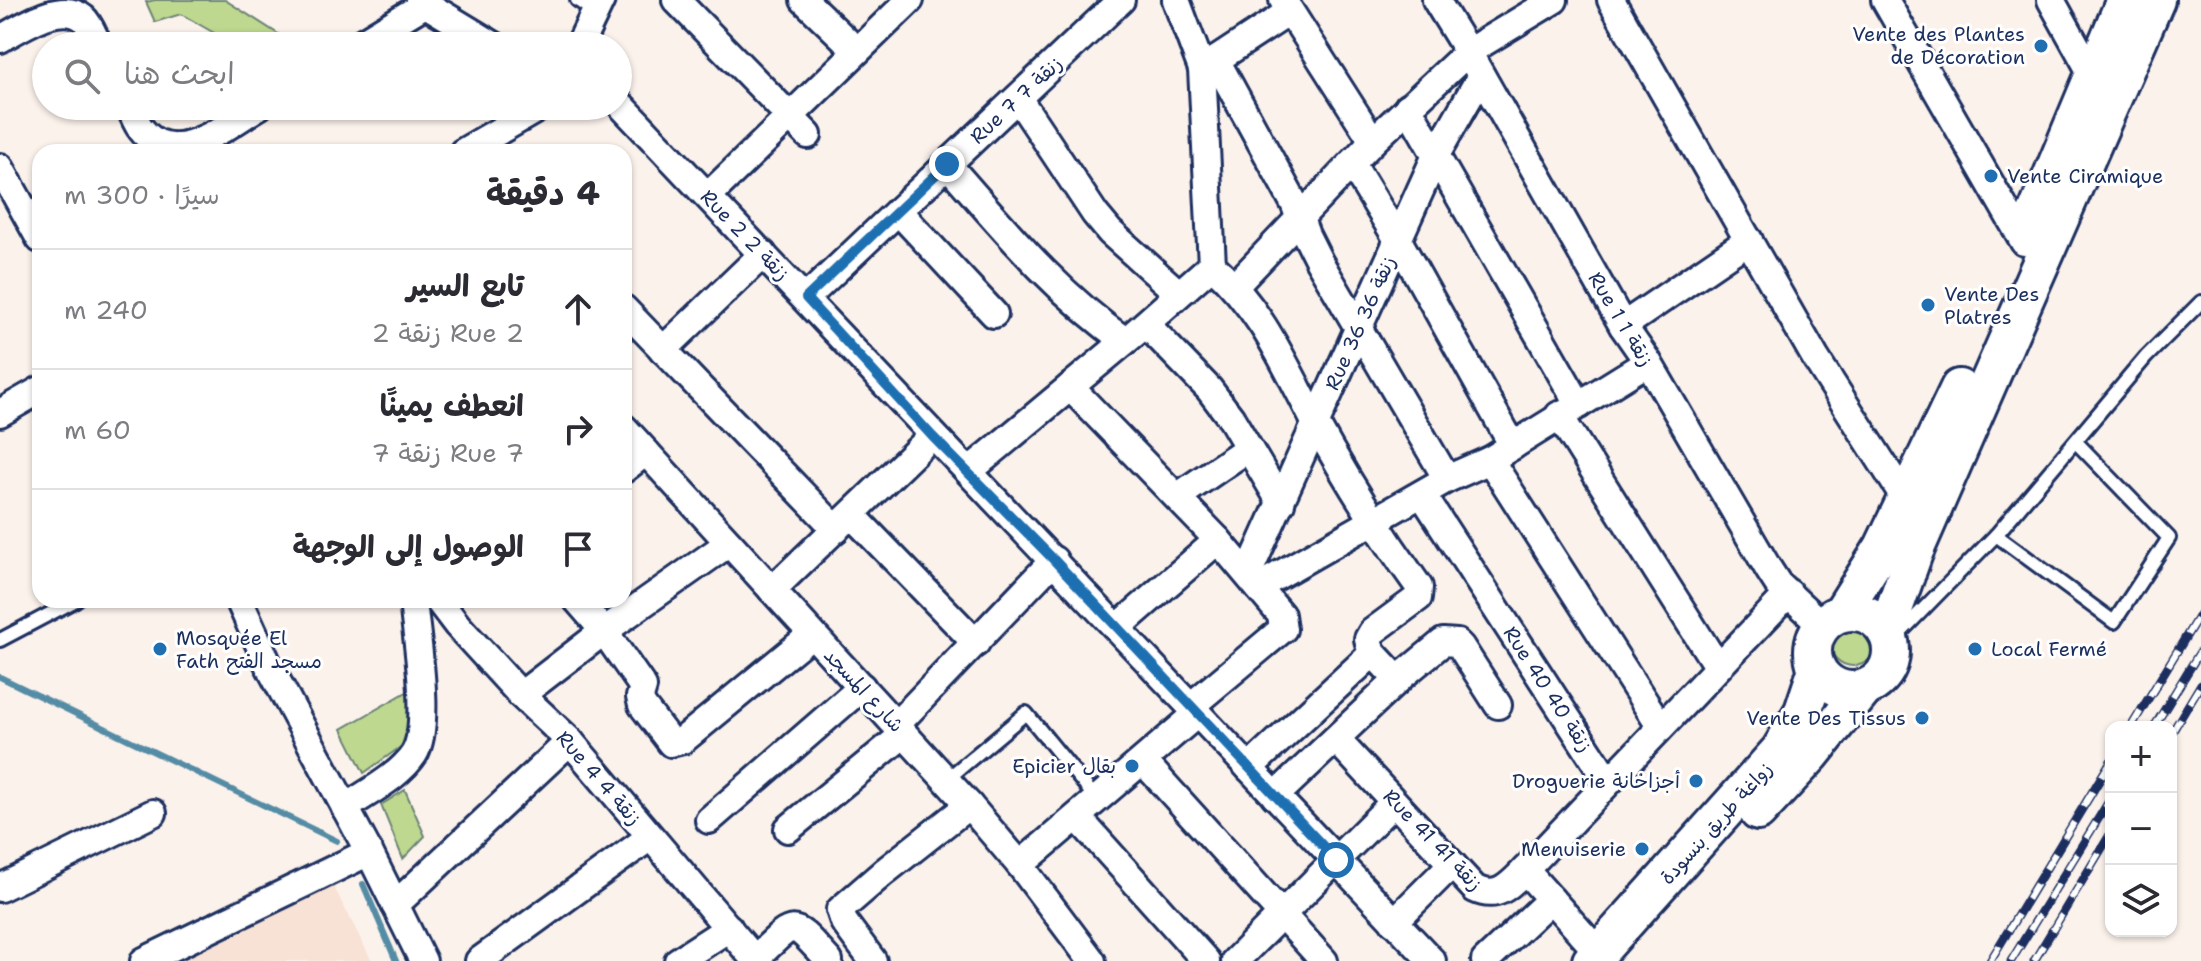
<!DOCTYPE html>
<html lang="ar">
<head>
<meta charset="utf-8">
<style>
	:root { --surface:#fff; --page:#f7f7f7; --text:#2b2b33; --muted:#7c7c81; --line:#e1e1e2 }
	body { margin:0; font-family:"Shantell Sans","Playpen Sans Arabic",sans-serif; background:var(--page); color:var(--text); direction:rtl }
	.controls { position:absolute; right:24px; bottom:24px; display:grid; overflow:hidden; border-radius:16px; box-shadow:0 2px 6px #0004 }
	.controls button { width:72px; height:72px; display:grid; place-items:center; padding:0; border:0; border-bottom:2px solid var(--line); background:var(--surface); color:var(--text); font:40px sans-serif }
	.stop { position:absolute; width:24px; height:24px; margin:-18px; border:6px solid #1f6fb2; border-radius:50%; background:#fff }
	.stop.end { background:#1f6fb2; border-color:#fff; box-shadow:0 2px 8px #0008 }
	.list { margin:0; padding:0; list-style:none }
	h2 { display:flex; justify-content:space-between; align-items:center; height:104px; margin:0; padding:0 32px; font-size:34px }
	h2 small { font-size:26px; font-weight:400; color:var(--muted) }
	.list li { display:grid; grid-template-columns:52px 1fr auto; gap:24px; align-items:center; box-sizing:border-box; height:120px; padding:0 32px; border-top:2px solid var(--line) }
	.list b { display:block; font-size:30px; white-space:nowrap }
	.list p { margin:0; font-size:26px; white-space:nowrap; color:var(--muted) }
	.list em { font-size:26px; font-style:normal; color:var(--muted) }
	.icon { flex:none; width:44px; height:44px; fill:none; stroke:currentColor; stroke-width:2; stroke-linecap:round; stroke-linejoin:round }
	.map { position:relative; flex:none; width:2201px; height:961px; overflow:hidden; direction:ltr }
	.search { position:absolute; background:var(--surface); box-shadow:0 2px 6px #0004; left:32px; top:32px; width:600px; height:88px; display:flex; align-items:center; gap:20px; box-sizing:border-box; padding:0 28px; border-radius:44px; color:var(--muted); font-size:30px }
	.panel { position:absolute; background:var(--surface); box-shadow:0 2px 6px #0004; left:32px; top:144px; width:600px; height:464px; border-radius:24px; direction:rtl }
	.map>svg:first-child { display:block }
	.built { fill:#f8e2d5 }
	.green { fill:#bed88f; stroke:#6c8476; stroke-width:2 }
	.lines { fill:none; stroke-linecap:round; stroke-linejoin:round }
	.stream { stroke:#548ca5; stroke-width:6 }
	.lane-casing { stroke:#1b2f5e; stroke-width:18 }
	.street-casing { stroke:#1b2f5e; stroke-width:32 }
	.secondary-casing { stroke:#1b2f5e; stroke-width:42 }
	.lane { stroke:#fff; stroke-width:12 }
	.street { stroke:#fff; stroke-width:26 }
	.secondary { stroke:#fff; stroke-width:36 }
	.rail-casing { stroke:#1b2f5e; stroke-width:9 }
	.rail { stroke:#fff; stroke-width:6; stroke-dasharray:18; stroke-linecap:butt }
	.route { stroke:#1f6fb2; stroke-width:10 }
	.poi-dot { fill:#1f6fb2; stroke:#fff; stroke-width:3 }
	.labels { text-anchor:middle; stroke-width:6; stroke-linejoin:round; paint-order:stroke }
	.poi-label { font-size:20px; fill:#1b2f5e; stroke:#fff; text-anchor:end }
	.street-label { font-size:20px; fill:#1b2f5e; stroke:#fff }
</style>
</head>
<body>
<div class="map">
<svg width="2201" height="961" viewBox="0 0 2201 961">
	<rect width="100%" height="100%" fill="#fcf2ec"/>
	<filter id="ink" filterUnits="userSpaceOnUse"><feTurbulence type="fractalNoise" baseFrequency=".0125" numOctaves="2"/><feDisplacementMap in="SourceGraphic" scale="16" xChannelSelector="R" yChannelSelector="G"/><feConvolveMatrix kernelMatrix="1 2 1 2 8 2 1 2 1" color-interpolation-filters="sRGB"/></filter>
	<g filter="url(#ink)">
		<path class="built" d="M332 883 372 961H169Z"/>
		<g class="green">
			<path d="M155 0H225L297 46H237L181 14 155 22 146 2Z"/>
			<circle cx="1853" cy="643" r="23"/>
			<path d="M412 689 413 738 364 773 342 729Z"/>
			<path d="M405 790 425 836 403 859 381 805Z"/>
		</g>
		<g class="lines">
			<g class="stream">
				<path d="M0 677 337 841"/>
				<path d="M363 884 396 961"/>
			</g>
			<g class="lane-casing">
				<g id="lane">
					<path d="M577 0 595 12"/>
					<path d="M1996 535 2114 622 2169 538 2076 442"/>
					<path d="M1898 635 1996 535 2146 357 2201 302"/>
					<path d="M0 640 76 600"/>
					<path d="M946 780 1026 713 1098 801"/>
				</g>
			</g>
			<g class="street-casing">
				<g id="street">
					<path d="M419 0 495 46"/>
					<path d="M676 0 808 135"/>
					<path d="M804 0 857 51"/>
					<path d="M1176 0 1202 69 1216 60 1294 203 1306 235 1319 261 1447 479"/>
					<path d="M1283 0 1373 141"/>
					<path d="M1436 0 1468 52 1623 326 1648 362 1769 570 1778 584 1822 625"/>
					<path d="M1611 0 1815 357 1906 500"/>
					<path d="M1885 0 2024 242"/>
					<path d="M2051 0 2093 76"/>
					<path d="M0 39C21 28 60 0 83 18 90 24 94 37 99 46"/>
					<path d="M356 46 425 4"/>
					<path d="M579 46 601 0"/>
					<path d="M1216 60 1289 12"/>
					<path d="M1202 69 1212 265C1262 310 1284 363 1315 422 1346 479 1381 534 1419 587L1418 598 1372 632 1368 639 1371 651 1398 680"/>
					<path d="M1018 98 1095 214 1110 232 1178 293"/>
					<path d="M618 102 1432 961"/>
					<path d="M129 106C133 113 136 123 141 129 173 171 227 125 259 106"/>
					<path d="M1408 107 1579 405"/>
					<path d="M463 152 542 106"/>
					<path d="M947 164C1003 227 1055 292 1125 341"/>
					<path d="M1352 164 1398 240 1513 446"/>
					<path d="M0 167 40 239"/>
					<path d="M708 196 910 0"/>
					<path d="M898 211 994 314"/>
					<path d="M1235 286 1373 141 1468 52 1554 0"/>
					<path d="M806 298 1121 0"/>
					<path d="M624 309 836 529"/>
					<path d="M1146 324 1209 389 1231 418 1281 503"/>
					<path d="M1623 326 1749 240"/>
					<path d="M663 350 763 254"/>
					<path d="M1070 387 1218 540"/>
					<path d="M0 413 40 390"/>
					<path d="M1559 415 1717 666"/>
					<path d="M624 428 969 805 1020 865 1092 961"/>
					<path d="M1490 460 1660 726"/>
					<path d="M624 469 646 452"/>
					<path d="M969 471 1135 333 1212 265"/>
					<path d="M1422 494 1608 781"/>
					<path d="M1177 497 1247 449"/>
					<path d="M852 515 976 643"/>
					<path d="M1248 574 1437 153 1481 76"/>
					<path d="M1258 587 1447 479 1490 460 1648 362"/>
					<path d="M772 590 932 436"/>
					<path d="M239 600 268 664 369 852 423 961"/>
					<path d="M438 600 457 625 521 695 570 741 756 961"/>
					<path d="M577 600 604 631 643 687 640 697 642 705 671 743 683 740 812 634"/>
					<path d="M1117 628 1218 540 1281 615 1283 629 1191 706"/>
					<path d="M521 695 604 631 729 543"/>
					<path d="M896 725 1054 560"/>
					<path d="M1336 739 1475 889C1498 900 1510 885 1525 870L1789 593"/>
					<path d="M1144 762 1324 961"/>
					<path d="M1249 768 1373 653"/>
					<path d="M1275 796 1402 676 1443 642 1457 643 1461 647 1498 705"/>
					<path d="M345 808C366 793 399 777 414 754 432 725 416 636 413 600"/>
					<path d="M1078 818 1206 961"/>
					<path d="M709 820 862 687"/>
					<path d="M788 829 904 734"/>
					<path d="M1020 865 1198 713"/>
					<path d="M1525 870 1599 953"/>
					<path d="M0 888 153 813"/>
					<path d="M395 905 570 741"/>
					<path d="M1394 922 1452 864"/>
					<path d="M755 959C797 919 790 919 829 961"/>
					<path d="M144 961 369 852"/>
					<path d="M479 961 650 837"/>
					<path d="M678 961 729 928"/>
					<path d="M873 961 844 922 840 910 884 872 969 805"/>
					<path d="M1235 961 1394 802"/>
					<path d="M1485 961 1551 899"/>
				</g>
			</g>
			<g class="secondary-casing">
				<g id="secondary">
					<path d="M2027 235 2125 0"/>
					<circle cx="1852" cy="651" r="39"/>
					<path d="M1842 612 1883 547 1959 388"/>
					<path d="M1886 632 1914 553 2156 0"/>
					<path d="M1758 812 1811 755 1865 688"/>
					<path d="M1591 961 1780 750 1803 711 1817 669"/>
				</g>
			</g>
			<use href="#lane" class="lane"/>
			<use href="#street" class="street"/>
			<use href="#secondary" class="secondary"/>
			<g class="rail-casing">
				<g id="rail">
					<path d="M2131 727 2201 612"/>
					<path d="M2154 727 2201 650"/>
					<path d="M2171 734 2201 684"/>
					<path d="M1990 961 2111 761"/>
					<path d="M2011 961 2111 798"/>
					<path d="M2034 961 2111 833"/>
				</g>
			</g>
			<use href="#rail" class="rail"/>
		</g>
	</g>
	<g class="lines" filter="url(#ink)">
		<path class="route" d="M947 164 806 298 932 436 1054 560 1336 860"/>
	</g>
	<g class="poi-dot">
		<circle cx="2041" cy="46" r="8"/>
		<circle cx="1991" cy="176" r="8"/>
		<circle cx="1928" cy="305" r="8"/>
		<circle cx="160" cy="649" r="8"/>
		<circle cx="1975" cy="649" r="8"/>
		<circle cx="1922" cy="718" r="8"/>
		<circle cx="1132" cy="766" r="8"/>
		<circle cx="1696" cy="781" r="8"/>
		<circle cx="1642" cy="849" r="8"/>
	</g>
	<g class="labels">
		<g class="poi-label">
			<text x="2025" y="41">Vente des Plantes<tspan x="2025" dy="23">de Décoration</tspan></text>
			<text x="2007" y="183" text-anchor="start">Vente Ciramique</text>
			<text x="1944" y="301" text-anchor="start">Vente Des<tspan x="1944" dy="23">Platres</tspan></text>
			<text x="176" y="645" text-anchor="start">Mosquée El<tspan x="176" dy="23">Fath مسجد الفتح</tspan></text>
			<text x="1991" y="656" text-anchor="start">Local Fermé</text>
			<text x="1906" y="725">Vente Des Tissus</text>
			<text x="1116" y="773">Epicier بقال</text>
			<text x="1680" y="788">Droguerie أجزاخانة</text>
			<text x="1626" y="856">Menuiserie</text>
		</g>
		<g class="street-label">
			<text transform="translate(1016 100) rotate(-43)" y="7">Rue 7 زنقة 7</text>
			<text transform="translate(745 235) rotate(46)" y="7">Rue 2 زنقة 2</text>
			<text transform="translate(1621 319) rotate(59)" y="7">Rue 1 زنقة 1</text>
			<text transform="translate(1360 323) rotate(-66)" y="7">Rue 36 زنقة 36</text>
			<text transform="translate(1548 689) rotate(57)" y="7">Rue 40 زنقة 40</text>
			<text transform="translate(864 690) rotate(47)" y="7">شارع المسجد</text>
			<text transform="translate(599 778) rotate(49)" y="7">Rue 4 زنقة 4</text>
			<text transform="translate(1716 823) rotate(-48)" y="7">زواغة طريق بنسودة</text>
			<text transform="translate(1433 840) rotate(46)" y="7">Rue 41 زنقة 41</text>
		</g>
	</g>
</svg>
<div class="controls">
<button>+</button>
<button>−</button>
<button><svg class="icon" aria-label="layers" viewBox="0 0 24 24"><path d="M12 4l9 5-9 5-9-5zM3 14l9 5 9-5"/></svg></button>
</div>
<div class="stop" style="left:1336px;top:860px"></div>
<div class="stop end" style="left:947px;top:164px"></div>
<div class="search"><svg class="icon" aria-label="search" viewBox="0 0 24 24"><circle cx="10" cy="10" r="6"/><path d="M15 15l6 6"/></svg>ابحث هنا</div>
<section class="panel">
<h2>4 دقيقة<small>سيرًا · 300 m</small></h2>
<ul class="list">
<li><svg class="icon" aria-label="ahead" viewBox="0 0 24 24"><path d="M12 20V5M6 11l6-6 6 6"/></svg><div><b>تابع السير</b><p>Rue 2 زنقة 2</p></div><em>240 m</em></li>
<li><svg class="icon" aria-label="right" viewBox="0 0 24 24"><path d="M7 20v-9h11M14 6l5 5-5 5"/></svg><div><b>انعطف يمينًا</b><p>Rue 7 زنقة 7</p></div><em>60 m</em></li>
<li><svg class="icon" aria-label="arrive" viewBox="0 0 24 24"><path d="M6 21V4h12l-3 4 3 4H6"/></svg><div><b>الوصول إلى الوجهة</b></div></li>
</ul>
</section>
</div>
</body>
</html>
